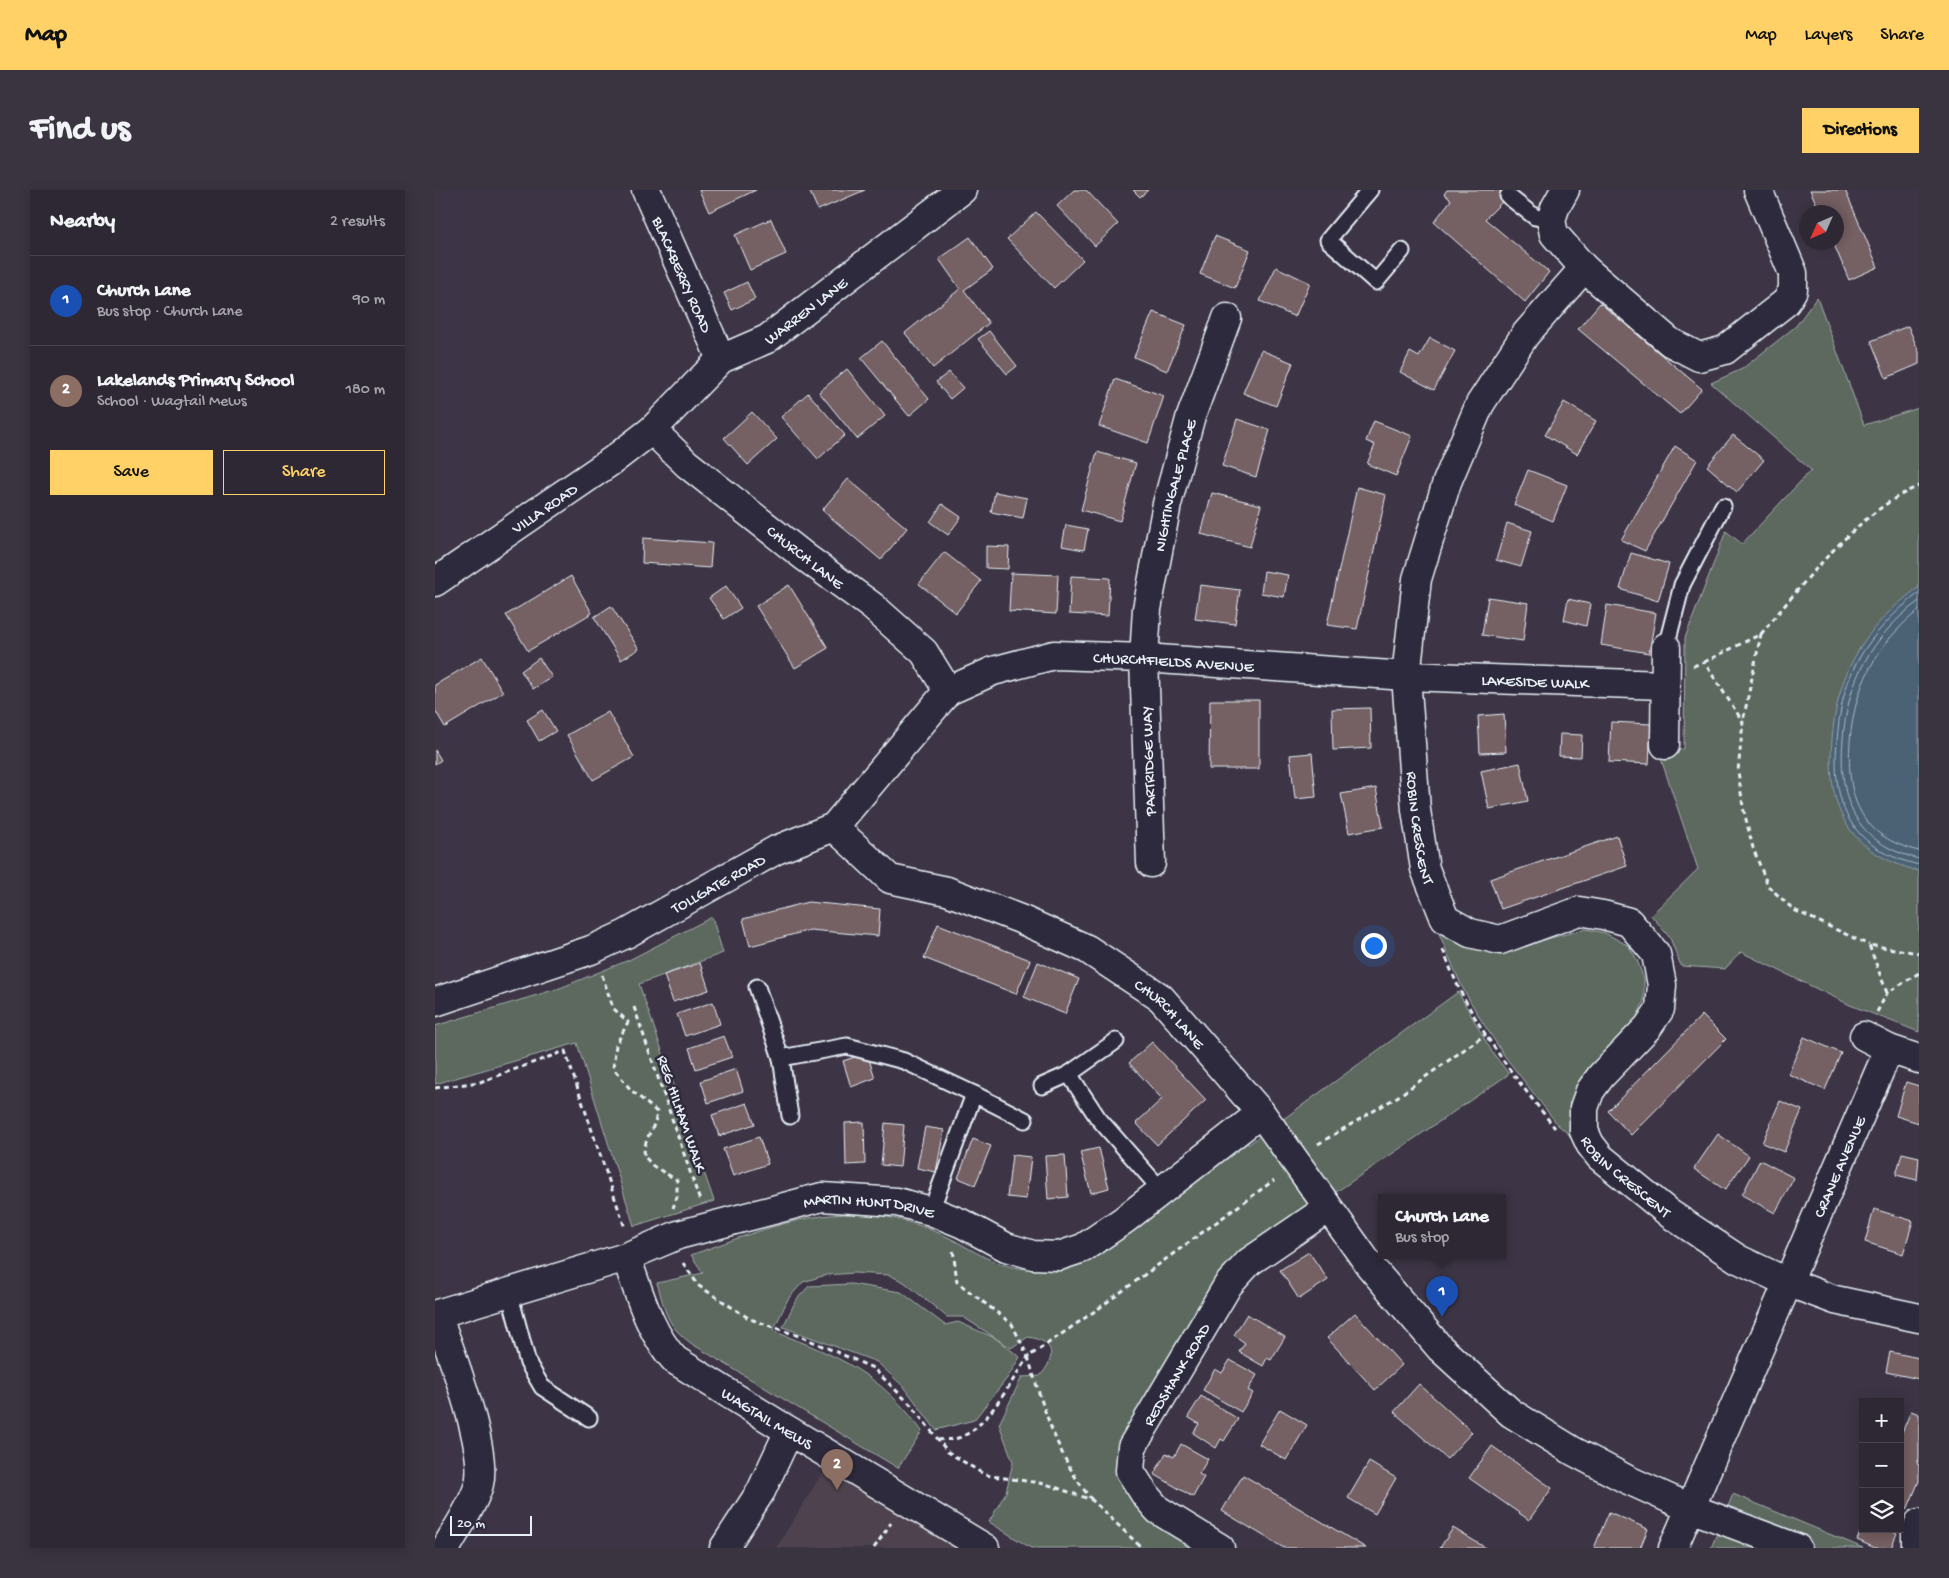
<!DOCTYPE html>
<html lang="en">
<head>
<meta charset="utf-8">
<style>
	:root { --surface:#2e2834; --page:#3a3440; --text:#f1f3f6; --muted:#a7a6ac; --line:#49444f; --accent:#ffd166 }
	body { margin:0; font-family:"Gochi Hand",sans-serif; background:var(--page); color:var(--text) }
	.controls { position:absolute; right:15px; bottom:15px; display:grid; overflow:hidden; border-radius:0px; box-shadow:0 2px 12px #0003 }
	.controls button { width:45px; height:45px; display:grid; place-items:center; padding:0; border:0; border-bottom:1px solid var(--line); background:var(--surface); color:var(--text); font:25px sans-serif }
	.compass { position:absolute; left:1364px; top:15px; width:45px; height:45px; border-radius:50%; background:var(--surface); box-shadow:0 2px 12px #0003; rotate:225deg }
	.scale { position:absolute; left:15px; bottom:12px; width:82px; box-sizing:border-box; padding-left:5px; border:2px solid #e8f1f8; border-top:0; font-size:14px; line-height:18px; white-space:nowrap; color:#e8f1f8; -webkit-text-stroke:4px #2f2a3d; paint-order:stroke }
	.you { position:absolute; left:938px; top:755px; width:18px; height:18px; margin:-12px; border:4px solid #fff; border-radius:50%; background:#1a73e8; box-shadow:0 0 0 8px #1a73e833 }
	.badge { display:grid; place-items:center; width:32px; height:32px; border-radius:50%; background:var(--accent); color:#fff; font-size:16px; font-weight:700 }
	.pin { position:absolute; translate:-50% -41px; filter:drop-shadow(0 1px 2px #0008) }
	.pin::after { content:''; position:absolute; top:26px; width:18px; height:15px; background:inherit; clip-path:polygon(0 0,100% 0,50% 100%) }
	.popup { position:absolute; left:943px; top:1004px; width:128px; height:65px; box-sizing:border-box; display:grid; place-content:center; border-radius:0px; background:var(--surface); filter:drop-shadow(0 1px 4px #0005); font-size:16px; white-space:nowrap; color:var(--muted) }
	.popup b { font-size:19px; color:var(--text) }
	.popup::after { content:''; position:absolute; left:50%; top:100%; margin-left:-10px; border:10px solid transparent; border-top-color:var(--surface) }
	.list { margin:0; padding:0; list-style:none }
	h2 { display:flex; justify-content:space-between; align-items:center; height:65px; margin:0; padding:0 20px; font-size:21px }
	h2 small { font-size:16px; font-weight:400; color:var(--muted) }
	.list li { display:grid; grid-template-columns:32px 1fr auto; gap:15px; align-items:center; box-sizing:border-box; height:90px; padding:0 20px; border-top:1px solid var(--line) }
	.list b { display:block; font-size:19px; white-space:nowrap }
	.list p { margin:0; font-size:16px; white-space:nowrap; color:var(--muted) }
	.list em { font-size:16px; font-style:normal; color:var(--muted) }
	.actions { display:flex; gap:10px; padding:15px 20px }
	.actions a { flex:1; padding:11px 0; border:1px solid var(--accent); border-radius:0px; text-align:center; font-size:18px; color:var(--accent) }
	.actions .main { background:var(--accent); color:#111 }
	.icon { flex:none; width:28px; height:28px; fill:none; stroke:currentColor; stroke-width:2; stroke-linecap:round; stroke-linejoin:round }
	.map { position:relative; flex:none; width:1484px; height:1358px; overflow:hidden; border-radius:0px }
	header { display:flex; align-items:center; gap:30px; box-sizing:border-box; height:70px; padding:0 25px; background:var(--accent); color:#111 }
	header strong { font-size:24px }
	nav { display:flex; gap:28px; margin-inline-start:auto; font-size:18px }
	.intro { display:flex; align-items:center; justify-content:space-between; box-sizing:border-box; height:120px; padding:0 30px }
	h1 { margin:0; font-size:35px }
	.button { padding:12px 22px; border-radius:0px; background:var(--accent); color:#111; font-size:18px; font-weight:700 }
	main { display:flex; gap:30px; padding:0 30px }
	aside { flex:1; background:var(--surface); border-radius:0px; box-shadow:0 2px 12px #0003 }
	.map>svg:first-child { display:block }
	.built { fill:#4e424e }
	.green { fill:#5d695e; stroke:#a2adab }
	.water { fill:#4b6275; stroke:#8a9ba9 }
	.lines { fill:none; stroke-linecap:round; stroke-linejoin:round }
	.shore { stroke:#a9b8c4; stroke-width:1 }
	.building { fill:#756063; stroke:#e8f1f8 }
	.lane-casing { stroke:#e8f1f8; stroke-width:19 }
	.street-casing { stroke:#e8f1f8; stroke-width:31 }
	.secondary-casing { stroke:#e8f1f8; stroke-width:31 }
	.path { stroke:#e8f1f8; stroke-width:3; stroke-dasharray:5 4; stroke-linecap:butt }
	.lane { stroke:#2f2a3d; stroke-width:15 }
	.street { stroke:#2f2a3d; stroke-width:28 }
	.secondary { stroke:#2f2a3d; stroke-width:28 }
	.labels { text-anchor:middle; stroke-width:5; stroke-linejoin:round; paint-order:stroke }
	.street-label { font-size:16px; fill:#e8f1f8; stroke:#2f2a3d }
</style>
</head>
<body>
<header>
<strong>Map</strong>
<nav><a>Map</a><a>Layers</a><a>Share</a></nav>
</header>
<div class="intro"><h1>Find us</h1><a class="button">Directions</a></div>
<main>
<aside>
<h2>Nearby<small>2 results</small></h2>
<ul class="list">
<li><span class="badge" style="background:#1a4fb4">1</span><div><b>Church Lane</b><p>Bus stop · Church Lane</p></div><em>90 m</em></li>
<li><span class="badge" style="background:#8d6e63">2</span><div><b>Lakelands Primary School</b><p>School · Wagtail Mews</p></div><em>180 m</em></li>
</ul>
<div class="actions"><a class="main">Save</a><a>Share</a></div>
</aside>
<div class="map">
<svg width="1484" height="1358" viewBox="0 0 1484 1358">
	<rect width="100%" height="100%" fill="#3d3545"/>
	<filter id="ink" filterUnits="userSpaceOnUse"><feTurbulence type="fractalNoise" baseFrequency=".02" numOctaves="2"/><feDisplacementMap in="SourceGraphic" scale="10" xChannelSelector="R" yChannelSelector="G"/><feConvolveMatrix kernelMatrix="1 2 1 2 8 2 1 2 1" color-interpolation-filters="sRGB"/></filter>
	<g filter="url(#ink)">
		<path class="built" d="M391 1277 520 1358H341Z"/>
		<g class="green">
			<path d="M1382 107 1429 235 1484 218V842L1415 815 1306 762 1290 779 1246 776 1235 748 1216 725 1263 679 1224 563 1249 559 1250 448 1291 341 1307 354 1376 280 1276 193 1307 179 1361 136Z"/>
			<path d="M277 727 288 763 204 794 279 1011 199 1036 142 853 0 894V836L125 798 194 770Z"/>
			<path d="M1002 739 1021 751 1049 761H1064L1151 739 1170 743 1194 756 1202 770 1209 789V811L1200 831 1185 852 1140 901 1135 923 1137 947 1123 935 1071 868 1046 830 1027 797Z"/>
			<path d="M1023 802 1057 862 1074 884 800 1071 686 1285 688 1298 701 1316 771 1358H596L554 1332 571 1302 578 1272 564 1234 587 1187 605 1186C621 1168 621 1151 593 1147L576 1158 528 1127H512L469 1092 454 1085 419 1083 391 1085 368 1092 353 1109 338 1141C403 1166 445 1183 487 1241L463 1278 257 1154C231 1135 231 1123 222 1093L268 1083 256 1065C318 1043 380 1016 447 1026 466 1029 488 1036 506 1044 530 1054 551 1072 578 1077 598 1081 617 1079 638 1075L795 948 814 954Z"/>
			<path d="M416 1094 466 1102 510 1135 523 1132 560 1148 585 1167 573 1187 539 1230 501 1240 470 1198 442 1172 348 1137 361 1110 374 1096Z"/>
			<path d="M1298 1304 1428 1358H1276Z"/>
		</g>
		<path class="water" d="M1484 397V681C1414 663 1391 620 1397 550 1399 522 1405 495 1418 470 1433 440 1458 416 1484 397Z"/>
		<g class="lines">
			<g class="shore">
				<path d="M1484 403C1460 421 1438 444 1423 470 1409 495 1404 523 1402 551 1396 617 1417 659 1484 675"/>
				<path d="M1484 411C1462 427 1442 449 1429 473 1416 496 1410 523 1408 549 1403 611 1420 653 1484 669"/>
				<path d="M1484 420C1465 435 1446 456 1435 478 1423 501 1417 526 1415 551 1411 608 1425 647 1484 661"/>
			</g>
		</g>
		<g class="building">
			<path d="M264 0H321L274 22Z"/>
			<path d="M374 0H430L383 20Z"/>
			<path d="M639 0H651L683 34 660 56 622 16Z"/>
			<path d="M698 0H713L705 7Z"/>
			<path d="M1012 0H1079L1050 29 1114 82 1090 112 999 32 1016 10 1009 4Z"/>
			<path d="M1375 0H1410L1443 77 1414 90 1398 52H1402V22H1385Z"/>
			<path d="M601 22 648 70 619 98 572 49Z"/>
			<path d="M336 29 351 64 315 80 300 45Z"/>
			<path d="M780 46 815 60 800 98 765 84Z"/>
			<path d="M535 47 558 79 529 100 554 133 498 178 470 143 525 99 504 69Z"/>
			<path d="M841 77 875 93 860 127 825 111Z"/>
			<path d="M312 92 320 109 297 120 289 103Z"/>
			<path d="M1165 113 1267 199 1245 224 1143 139Z"/>
			<path d="M718 122 751 135 732 181 699 167Z"/>
			<path d="M1473 136 1484 162V174L1451 188 1436 151Z"/>
			<path d="M554 141 582 176 572 184 543 149Z"/>
			<path d="M995 148 1020 161 999 200 965 182 975 162 984 167Z"/>
			<path d="M447 151 494 209 474 226 426 168Z"/>
			<path d="M826 160 858 173 841 216 808 203Z"/>
			<path d="M412 179 450 226 422 249 384 202Z"/>
			<path d="M514 182 528 198 515 209 501 192Z"/>
			<path d="M680 189 729 206 713 253 664 236Z"/>
			<path d="M373 203 410 245 383 269 346 227Z"/>
			<path d="M1129 212 1161 231 1142 264 1110 245Z"/>
			<path d="M317 222 342 249 313 275 289 248Z"/>
			<path d="M802 229 835 240 821 287 787 276Z"/>
			<path d="M939 231 977 246 961 286 932 274 940 255 931 251Z"/>
			<path d="M1298 245 1329 270 1302 302 1272 276Z"/>
			<path d="M1240 256 1262 270 1210 361 1186 350Z"/>
			<path d="M662 262 701 273 685 331 646 320Z"/>
			<path d="M1093 280 1132 295 1118 331 1079 315Z"/>
			<path d="M413 289 472 338 446 370 387 320Z"/>
			<path d="M922 297 951 305 922 439 892 435Z"/>
			<path d="M560 302 592 308 588 328 556 322Z"/>
			<path d="M777 303 826 315 815 357 766 344Z"/>
			<path d="M507 314 526 327 513 345 495 332Z"/>
			<path d="M1072 333 1097 341 1086 377 1061 370Z"/>
			<path d="M631 335 653 339 649 360 627 356Z"/>
			<path d="M208 348 277 353 275 378 207 373Z"/>
			<path d="M551 356 574 357 573 379 551 378Z"/>
			<path d="M509 362 546 391 521 423 484 394Z"/>
			<path d="M1196 363 1234 374 1223 411 1185 399Z"/>
			<path d="M829 381 853 385 849 407 826 403Z"/>
			<path d="M576 383 623 385 621 424 574 421Z"/>
			<path d="M136 386 157 423 93 461 71 425Z"/>
			<path d="M636 386 675 388 673 426 634 424Z"/>
			<path d="M354 395 393 458 360 478 321 416Z"/>
			<path d="M765 395 805 400 800 434 760 429Z"/>
			<path d="M291 396 306 418 289 429 274 408Z"/>
			<path d="M1053 407 1093 413 1088 451 1047 445Z"/>
			<path d="M1133 409 1155 414 1151 436 1129 430Z"/>
			<path d="M1172 415 1221 423 1214 463 1166 455Z"/>
			<path d="M176 416 204 459 186 470 159 427Z"/>
			<path d="M47 467 68 502 10 537 0 520V495Z"/>
			<path d="M104 468 117 487 98 499 86 481Z"/>
			<path d="M775 510H824V579H774Z"/>
			<path d="M935 518 936 558 898 560 897 519Z"/>
			<path d="M108 520 121 541 104 551 92 530Z"/>
			<path d="M173 522 199 567 158 590 132 545Z"/>
			<path d="M1069 524 1071 562 1045 563 1043 526Z"/>
			<path d="M1176 532 1216 534 1214 574 1174 572Z"/>
			<path d="M1125 544 1147 545 1146 567 1124 566Z"/>
			<path d="M0 560 6 570 0 574Z"/>
			<path d="M877 563 881 607 860 609 855 565Z"/>
			<path d="M1085 573 1093 611 1054 619 1046 581Z"/>
			<path d="M941 598 948 637 914 643 906 604Z"/>
			<path d="M1182 646 1192 676 1066 719 1055 689Z"/>
			<path d="M373 712 445 719 443 746 375 740 315 756 308 729Z"/>
			<path d="M503 734 595 770 581 804 489 768Z"/>
			<path d="M603 772 644 789 630 824 589 807Z"/>
			<path d="M265 773 274 800 238 812 229 785Z"/>
			<path d="M278 812 285 834 250 846 242 824Z"/>
			<path d="M1267 825 1291 849 1196 945 1173 921Z"/>
			<path d="M289 846 297 867 261 879 254 858Z"/>
			<path d="M1369 847 1406 863 1390 900 1353 884Z"/>
			<path d="M717 852 771 910 722 955 701 933 727 909 694 873Z"/>
			<path d="M432 863 440 888 416 897 408 871Z"/>
			<path d="M301 879 308 901 273 913 266 891Z"/>
			<path d="M1471 892 1484 896V933L1461 926Z"/>
			<path d="M1345 911 1367 920 1349 962 1327 953Z"/>
			<path d="M312 913 320 934 284 946 277 925Z"/>
			<path d="M429 932 430 974 411 975 410 933Z"/>
			<path d="M450 933 469 935 465 977 446 975Z"/>
			<path d="M490 937 509 940 501 982 482 978Z"/>
			<path d="M1283 944 1314 966 1290 1000 1259 979Z"/>
			<path d="M324 947 333 974 298 986 288 959Z"/>
			<path d="M538 949 556 956 540 995 523 988Z"/>
			<path d="M664 958 674 998 656 1003 645 962Z"/>
			<path d="M1467 963 1484 967 1482 990 1461 985Z"/>
			<path d="M577 965 596 967 591 1009 572 1007Z"/>
			<path d="M630 965 633 1007 613 1009 610 966Z"/>
			<path d="M1325 970 1359 988 1340 1023 1307 1005Z"/>
			<path d="M1439 1019 1478 1031 1468 1064 1430 1052Z"/>
			<path d="M874 1062 893 1090 864 1109 845 1080Z"/>
			<path d="M920 1123 967 1175 940 1200 892 1148Z"/>
			<path d="M812 1124 850 1147 836 1170 832 1168 828 1176 804 1162 810 1153 799 1145Z"/>
			<path d="M1455 1162 1484 1168V1189L1451 1182Z"/>
			<path d="M795 1170 822 1185 813 1200 818 1203 806 1222 768 1200 780 1179 787 1183Z"/>
			<path d="M984 1194 1037 1242 1012 1269 959 1222Z"/>
			<path d="M766 1206 803 1229 789 1251 786 1249 781 1258 758 1243 764 1234 753 1227Z"/>
			<path d="M845 1219 872 1235 851 1270 824 1254Z"/>
			<path d="M1476 1221 1484 1224V1268L1482 1274 1484 1275V1291L1472 1320 1465 1317V1247Z"/>
			<path d="M746 1254 773 1269 764 1284 769 1287 758 1307 719 1284 731 1263 739 1267Z"/>
			<path d="M1057 1256 1117 1298 1094 1330 1034 1288Z"/>
			<path d="M934 1272 961 1288 940 1324 913 1308Z"/>
			<path d="M808 1285 931 1358H849L787 1321Z"/>
			<path d="M1174 1322 1213 1339 1205 1358H1159Z"/>
			<path d="M1428 1336V1339H1453L1462 1343 1456 1358H1440L1422 1350Z"/>
			<path d="M1018 1338 1051 1358H1005Z"/>
		</g>
		<g class="lines">
			<g class="lane-casing">
				<g id="lane">
					<path d="M935 0 893 50 941 92 967 61"/>
					<path d="M1073 6 1100 27 1116 30"/>
					<path d="M1231 457 1247 395 1288 316"/>
					<path d="M322 797 346 868"/>
					<path d="M681 851 634 884 663 928 727 1001"/>
					<path d="M607 896 634 884"/>
					<path d="M355 926 346 868 412 856 469 871 539 904"/>
					<path d="M496 1021 539 904 590 930"/>
					<path d="M74 1102 93 1173 107 1197 154 1228"/>
				</g>
			</g>
			<g class="street-casing">
				<g id="street">
					<path d="M1130 0 1120 18 1116 30 1119 44 1149 78 1235 152 1264 167 1290 160 1351 112 1358 100V83L1323 0"/>
					<path id="s1" d="M1149 78 1090 145 1045 214 1012 292 982 389 971 486 981 620 990 679 1010 729 1035 743 1065 750 1144 721 1168 725 1194 732 1221 764 1227 795 1225 819 1213 837 1166 886 1155 901 1149 918V941L1155 954 1165 967 1235 1024 1303 1069 1352 1092 1400 1110 1484 1128"/>
					<path id="s2" d="M513 501 558 481 619 465 709 468 971 486 1229 495"/>
					<path d="M1230 555 1231 457"/>
					<path id="s3" d="M399 637 455 689 512 701 585 729 652 759 726 808 826 923 935 1076 1005 1158 1076 1223 1138 1261 1191 1289 1255 1318 1362 1358"/>
					<path id="s4" d="M716 673 709 468 712 419 732 314 755 229 792 128"/>
					<path d="M1429 846 1454 859 1484 869"/>
					<path id="s5" d="M191 1067C204 1102 214 1142 240 1170L341 1233 550 1358"/>
					<path id="s6" d="M2 1124 191 1067 243 1045 387 1007 462 1012 496 1021 526 1033 571 1057 598 1065 624 1066 648 1058 689 1030 826 923"/>
					<path d="M0 1125 2 1124C15 1161 53 1258 44 1294 38 1316 22 1338 11 1358"/>
					<path d="M289 1358 326 1301 354 1241"/>
					<path id="s7" d="M785 1358 723 1320 711 1306 695 1281 697 1257 793 1095 814 1072 893 1018"/>
					<path id="s8" d="M1238 1358 1454 859"/>
					<path d="M1481 1358V1342L1484 1333"/>
				</g>
			</g>
			<g class="secondary-casing">
				<g id="secondary">
					<path id="s9" d="M211 0 286 169"/>
					<path id="s10" d="M0 392 178 270 217 240 286 169 332 149 527 0"/>
					<path id="s11" d="M0 812 156 760 191 744 341 660 399 637 513 501 489 462 437 416 370 367 252 274 217 240"/>
				</g>
			</g>
			<g class="path">
				<path d="M1326 444C1368 394 1423 321 1484 296"/>
				<path d="M1269 472 1326 444 1308 531"/>
				<path d="M1258 476 1269 472 1308 532 1303 581 1308 617 1318 658 1333 696 1359 720 1434 755"/>
				<path d="M1008 760C1014 775 1020 791 1028 806 1053 854 1087 896 1120 938"/>
				<path d="M167 785 178 818 193 832 181 855 178 878 196 900 222 922C220 941 209 945 209 966L218 976 242 990V1007L238 1018"/>
				<path d="M1452 803 1434 755 1484 763"/>
				<path d="M199 817 265 1011"/>
				<path d="M1442 822 1452 803 1484 783"/>
				<path d="M0 898 45 892 130 861 190 1038"/>
				<path d="M883 954 962 907 1051 844"/>
				<path d="M248 1073 264 1096 315 1129 367 1147 438 1178 475 1214 513 1262 550 1285 611 1294 657 1310 707 1358"/>
				<path d="M503 1250C509 1249 517 1250 523 1248 552 1239 576 1191 593 1167L577 1134 522 1092 518 1059"/>
				<path d="M657 1310C623 1269 608 1217 593 1167L660 1121 839 990"/>
				<path d="M439 1358 456 1333"/>
			</g>
			<use href="#lane" class="lane"/>
			<use href="#street" class="street"/>
			<use href="#secondary" class="secondary"/>
		</g>
	</g>
	<g class="labels">
		<g class="street-label">
			<text dy="6" stroke="none"><textPath href="#s9" startOffset="92">BLACKBERRY ROAD</textPath></text>
			<text dy="6" stroke="none"><textPath href="#s10" startOffset="462">WARREN LANE</textPath></text>
			<text dy="6" stroke="none"><textPath href="#s4" startOffset="381">NIGHTINGALE PLACE</textPath></text>
			<text dy="6" stroke="none"><textPath href="#s10" startOffset="132">VILLA ROAD</textPath></text>
			<text transform="translate(371 366) rotate(38)" y="6">CHURCH LANE</text>
			<text dy="6" stroke="none"><textPath href="#s2" startOffset="232">CHURCHFIELDS AVENUE</textPath></text>
			<text dy="6" stroke="none"><textPath href="#s2" startOffset="594">LAKESIDE WALK</textPath></text>
			<text transform="translate(712 571) rotate(-92)" y="6">PARTRIDGE WAY</text>
			<text dy="6" stroke="none"><textPath href="#s1" startOffset="608">ROBIN CRESCENT</textPath></text>
			<text dy="6" stroke="none"><textPath href="#s11" startOffset="308">TOLLGATE ROAD</textPath></text>
			<text dy="6" stroke="none"><textPath href="#s3" startOffset="392">CHURCH LANE</textPath></text>
			<text transform="translate(248 923) rotate(71)" y="6">REG HILHAM WALK</text>
			<text dy="6" stroke="none"><textPath href="#s8" startOffset="416">CRANE AVENUE</textPath></text>
			<text dy="6" stroke="none"><textPath href="#s1" startOffset="1208">ROBIN CRESCENT</textPath></text>
			<text dy="6" stroke="none"><textPath href="#s6" startOffset="450">MARTIN HUNT DRIVE</textPath></text>
			<text dy="6" stroke="none"><textPath href="#s7" startOffset="230">REDSHANK ROAD</textPath></text>
			<text dy="6" stroke="none"><textPath href="#s5" startOffset="224">WAGTAIL MEWS</textPath></text>
		</g>
	</g>
</svg>
<div class="controls">
<button>+</button>
<button>−</button>
<button><svg class="icon" aria-label="layers" viewBox="0 0 24 24"><path d="M12 4l9 5-9 5-9-5zM3 14l9 5 9-5"/></svg></button>
</div>
<svg class="compass" viewBox="-18 -18 36 36"><path d="M0-13l5 13h-10z" fill="#e53935"/><path d="M0 13l5-13h-10z" fill="#a7a6ac"/></svg>
<div class="scale">20 m</div>
<div class="you"></div>
<div class="pin badge" style="left:1007px;top:1127px;background:#1a4fb4">1</div>
<div class="popup"><b>Church Lane</b>Bus stop</div>
<div class="pin badge" style="left:402px;top:1300px;background:#8d6e63">2</div>
</div>
</main>
</body>
</html>
